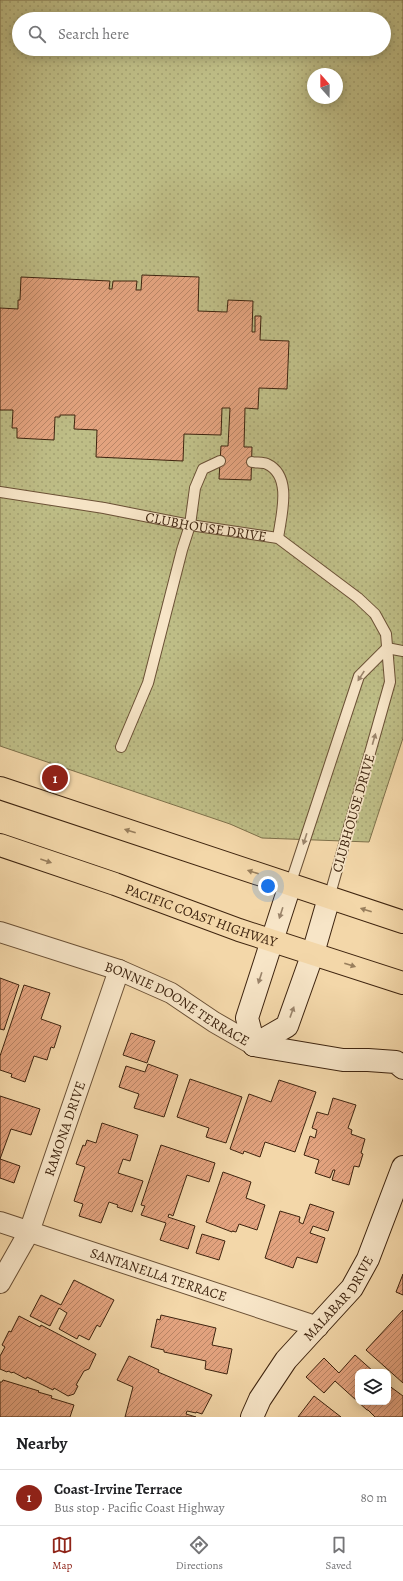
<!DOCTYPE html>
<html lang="en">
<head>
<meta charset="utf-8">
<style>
	:root { --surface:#fff; --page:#f2f2f2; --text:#202124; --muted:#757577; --line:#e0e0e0; --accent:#8f2418 }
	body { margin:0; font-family:Alegreya,serif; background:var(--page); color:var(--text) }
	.controls { position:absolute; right:12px; bottom:12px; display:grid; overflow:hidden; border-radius:8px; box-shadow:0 2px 10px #0003 }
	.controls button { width:36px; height:36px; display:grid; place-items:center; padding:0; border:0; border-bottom:1px solid var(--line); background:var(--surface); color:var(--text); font:20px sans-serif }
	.compass { position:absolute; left:307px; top:68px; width:36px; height:36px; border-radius:50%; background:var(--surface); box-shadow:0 2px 10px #0003; rotate:339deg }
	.you { position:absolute; left:268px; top:886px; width:14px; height:14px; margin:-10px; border:3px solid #fff; border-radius:50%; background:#1a73e8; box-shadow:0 0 0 6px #1a73e833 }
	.badge { display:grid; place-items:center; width:26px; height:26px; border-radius:50%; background:var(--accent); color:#fff; font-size:13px; font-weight:700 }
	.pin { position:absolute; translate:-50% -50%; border:2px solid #fff; box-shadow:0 1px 4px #0006 }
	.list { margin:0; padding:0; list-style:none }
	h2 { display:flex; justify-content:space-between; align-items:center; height:52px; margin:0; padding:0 16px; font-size:17px }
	h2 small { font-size:13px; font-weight:400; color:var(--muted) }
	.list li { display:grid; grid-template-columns:26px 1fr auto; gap:12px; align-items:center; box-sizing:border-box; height:56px; padding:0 16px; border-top:1px solid var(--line) }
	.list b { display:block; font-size:15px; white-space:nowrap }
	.list p { margin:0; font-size:13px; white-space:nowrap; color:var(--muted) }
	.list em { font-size:13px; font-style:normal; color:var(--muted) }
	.icon { flex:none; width:22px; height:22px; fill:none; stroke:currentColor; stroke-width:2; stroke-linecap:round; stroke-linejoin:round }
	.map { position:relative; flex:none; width:403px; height:1417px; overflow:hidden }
	.search { position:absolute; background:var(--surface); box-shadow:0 2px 10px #0003; left:12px; right:12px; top:12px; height:44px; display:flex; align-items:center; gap:10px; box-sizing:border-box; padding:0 14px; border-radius:22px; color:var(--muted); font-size:15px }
	.sheet { height:108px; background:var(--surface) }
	nav { display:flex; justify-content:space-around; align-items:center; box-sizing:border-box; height:56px; border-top:1px solid var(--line); background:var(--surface); font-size:11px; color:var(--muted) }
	nav a { display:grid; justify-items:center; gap:2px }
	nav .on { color:var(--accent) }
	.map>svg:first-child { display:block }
	.grass { fill:url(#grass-dots); stroke:#7e704a; fill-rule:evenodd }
	.building { fill:url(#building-hatch); stroke:#3e240f }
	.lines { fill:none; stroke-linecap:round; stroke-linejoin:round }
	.lane-casing { stroke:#6b5136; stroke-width:12 }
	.street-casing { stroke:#6b5136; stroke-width:22 }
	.secondary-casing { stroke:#3e240f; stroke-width:24 }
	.highway-casing { stroke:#3e240f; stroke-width:24 }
	.lane { stroke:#f7e5c7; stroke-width:10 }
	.street { stroke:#f7e5c7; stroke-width:20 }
	.secondary { stroke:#f7e5c7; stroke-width:22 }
	.highway { stroke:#f3d7a9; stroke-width:22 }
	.oneway { fill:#9a846b }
	.oneway2 { fill:#987e5c }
	.labels { text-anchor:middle; stroke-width:3.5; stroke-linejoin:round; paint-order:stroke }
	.street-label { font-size:14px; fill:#3e240f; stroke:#f7e5c7 }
</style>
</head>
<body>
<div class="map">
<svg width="403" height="1417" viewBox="0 0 403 1417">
	<defs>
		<pattern id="grass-dots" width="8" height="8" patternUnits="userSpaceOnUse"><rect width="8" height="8" fill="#bebd86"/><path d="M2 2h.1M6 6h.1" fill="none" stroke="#a4a272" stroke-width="1.8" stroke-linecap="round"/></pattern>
		<pattern id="building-hatch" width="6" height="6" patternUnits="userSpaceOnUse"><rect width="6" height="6" fill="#e3a37f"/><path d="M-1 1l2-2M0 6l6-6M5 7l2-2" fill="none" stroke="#b98566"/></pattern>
	</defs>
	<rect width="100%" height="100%" fill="#f3d7a9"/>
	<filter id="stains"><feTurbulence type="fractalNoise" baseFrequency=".005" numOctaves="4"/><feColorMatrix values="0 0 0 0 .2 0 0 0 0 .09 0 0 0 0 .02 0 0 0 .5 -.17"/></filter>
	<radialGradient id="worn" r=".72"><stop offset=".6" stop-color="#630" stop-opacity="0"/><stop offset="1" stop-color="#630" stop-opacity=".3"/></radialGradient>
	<path class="grass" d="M0 0H403V738L369 842 262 838 230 824 0 746ZM19 19H384V49H19ZM313 74H337V98H313Z"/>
	<g class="building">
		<path d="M142 275 199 277 198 311 227 312 228 300 253 301 252 332H255V316H261L260 340 289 341 287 389 259 388 258 409 245 408 244 447H252L251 480 219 479 221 446H228L230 408H222L221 435 184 434 183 461 96 457 97 430 74 429 75 415H60V417H55L54 440 17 438V428H12L13 410H0V308L18 309V300H20L21 277 110 281 109 289H112L113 281H137L136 290H141Z"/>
		<path d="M0 978 19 985 4 1030 0 1029Z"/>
		<path d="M24 985 50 993 41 1019 61 1026 54 1048 51 1047 47 1060 34 1056 25 1082 11 1077 12 1074 0 1070V1056Z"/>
		<path d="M131 1033 155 1041 147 1063 123 1055Z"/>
		<path d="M148 1064 178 1075 164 1117 134 1108 139 1094 119 1087 126 1066 145 1072Z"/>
		<path d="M190 1079 242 1097 226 1143 206 1137 209 1128 177 1117Z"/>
		<path d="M279 1080 316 1092 295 1152 265 1142 260 1157 244 1151 243 1154 230 1149 249 1094 271 1102Z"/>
		<path d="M0 1096 40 1109 31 1135 11 1129 0 1159 20 1166 14 1183 0 1178Z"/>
		<path d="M333 1098 356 1105 348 1128 352 1130 351 1134 365 1139 361 1153 363 1154 359 1167 354 1166 349 1185 332 1180 335 1170H333L330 1178 315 1173 319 1160 304 1155 310 1136 315 1138 317 1130 312 1128 317 1112 328 1115Z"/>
		<path d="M102 1123 138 1135 130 1161 123 1159 118 1173 143 1181 132 1212 117 1207 118 1205 109 1202 101 1223 79 1216 83 1204 74 1201 85 1167 76 1164 83 1145 85 1146 87 1140 96 1143Z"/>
		<path d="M161 1145 215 1163 209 1182 187 1175 173 1216 169 1214 168 1217 195 1226 188 1249 160 1240 166 1223 141 1215 145 1206 141 1205Z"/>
		<path d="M223 1172 251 1182 246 1198 265 1205 257 1230 239 1224 236 1232 232 1231V1232L206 1222Z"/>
		<path d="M310 1204 334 1212 328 1231 313 1226 310 1233 325 1238 317 1263 297 1257 293 1268 265 1258 280 1211 300 1217 299 1222 303 1224Z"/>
		<path d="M202 1234 225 1241 219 1260 196 1253Z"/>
		<path d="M403 1274V1295L396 1292Z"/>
		<path d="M74 1280 114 1300 100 1327 97 1325 89 1340 79 1335 77 1339 59 1329 67 1313 59 1308 50 1326 30 1316 41 1295 61 1305Z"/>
		<path d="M403 1310V1383L366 1350Z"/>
		<path d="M161 1315 216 1328 212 1345 232 1349 227 1374 205 1369 206 1361 164 1352V1350L151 1347 157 1319 160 1320Z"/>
		<path d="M19 1316 40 1327 41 1325 96 1354 89 1369 84 1371 76 1385 78 1386 74 1394 68 1396 54 1388 53 1390 27 1377 26 1379 13 1372 12 1373 8 1371 7 1372 0 1369V1356L5 1347 2 1345 9 1331 11 1332Z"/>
		<path d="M355 1355 374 1372H358V1402H388V1385L403 1396V1417H375L368 1410H367L335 1381 324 1393 306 1377 324 1358 339 1373Z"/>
		<path d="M129 1356 159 1370 158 1372 212 1395 202 1414 196 1412V1413L187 1411 186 1414 196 1417H125L133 1387 117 1380Z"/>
		<path d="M3 1380 39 1391 38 1392 52 1396 51 1398 74 1405 70 1417H0V1382H2Z"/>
		<path d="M314 1396 341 1417H298Z"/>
	</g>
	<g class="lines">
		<g class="lane-casing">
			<g id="lane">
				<path d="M252 462C256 463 263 462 267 464 293 476 281 516 278 538"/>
				<path id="s1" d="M0 492 104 508 190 525 278 538 358 598 375 614 386 634 390 682 329 898"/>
				<path d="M387 648 403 651"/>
				<path d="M121 747 148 683 182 550 190 525 195 488 203 469 220 461"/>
				<path d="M290 885 359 676 387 648"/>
			</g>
		</g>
		<g class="street-casing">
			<g id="street">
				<path id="s2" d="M0 932 119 970 171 993 214 1022 254 1045"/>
				<path id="s3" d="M0 1222 318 1327"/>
				<path id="s4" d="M0 1283 29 1232 119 970"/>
			</g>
		</g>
		<g class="secondary-casing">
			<g id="secondary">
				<path d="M254 1045 287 1026 313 953 329 898"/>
				<path d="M254 1045 247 1018 290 885"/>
				<path d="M254 1045 343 1060H368L396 1062 403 1068"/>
				<path id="s5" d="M252 1417 260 1399 286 1360 352 1288 368 1259 403 1167"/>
			</g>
		</g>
		<g class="highway-casing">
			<g id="highway">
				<path d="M0 788 403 922"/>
				<path id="s6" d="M0 845 115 884 239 930 403 983"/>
			</g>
		</g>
		<use href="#lane" class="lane"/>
		<use href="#street" class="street"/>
		<use href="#secondary" class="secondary"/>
		<use href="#highway" class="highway"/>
	</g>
	<defs><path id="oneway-solid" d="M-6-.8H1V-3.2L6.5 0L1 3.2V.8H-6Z"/></defs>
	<g class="oneway">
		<use href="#oneway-solid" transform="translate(361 676) rotate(123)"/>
		<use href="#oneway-solid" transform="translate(374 739) rotate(-74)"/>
		<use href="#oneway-solid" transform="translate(305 839) rotate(108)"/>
		<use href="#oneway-solid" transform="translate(281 913) rotate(108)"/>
		<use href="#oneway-solid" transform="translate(260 978) rotate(108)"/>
		<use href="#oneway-solid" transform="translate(292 1012) rotate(-70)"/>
	</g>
	<g class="oneway2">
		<use href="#oneway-solid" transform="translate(130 831) rotate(-162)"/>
		<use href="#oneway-solid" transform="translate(46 861) rotate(19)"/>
		<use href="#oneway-solid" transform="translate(253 872) rotate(-162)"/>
		<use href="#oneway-solid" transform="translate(366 910) rotate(-162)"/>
		<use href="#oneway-solid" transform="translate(350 965) rotate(18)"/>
	</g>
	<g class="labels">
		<g class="street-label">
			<text dy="5" stroke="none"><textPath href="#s1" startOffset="209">CLUBHOUSE DRIVE</textPath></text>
			<text transform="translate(353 813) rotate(-74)" y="5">CLUBHOUSE DRIVE</text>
			<text dy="5" stroke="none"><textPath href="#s6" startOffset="213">PACIFIC COAST HIGHWAY</textPath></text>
			<text dy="5" stroke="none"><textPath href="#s2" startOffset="192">BONNIE DOONE TERRACE</textPath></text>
			<text dy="5" stroke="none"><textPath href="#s4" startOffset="168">RAMONA DRIVE</textPath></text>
			<text dy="5" stroke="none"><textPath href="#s3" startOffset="167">SANTANELLA TERRACE</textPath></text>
			<text dy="5" stroke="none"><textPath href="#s5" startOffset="148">MALABAR DRIVE</textPath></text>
		</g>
	</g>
	<rect width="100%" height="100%" filter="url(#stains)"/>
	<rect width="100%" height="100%" fill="url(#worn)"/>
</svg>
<div class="controls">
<button><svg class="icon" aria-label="layers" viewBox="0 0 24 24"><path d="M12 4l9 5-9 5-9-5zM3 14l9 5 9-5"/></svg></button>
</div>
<svg class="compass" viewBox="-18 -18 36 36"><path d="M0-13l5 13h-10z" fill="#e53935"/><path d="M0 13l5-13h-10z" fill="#757577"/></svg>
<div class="you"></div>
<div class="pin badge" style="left:55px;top:778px">1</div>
<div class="search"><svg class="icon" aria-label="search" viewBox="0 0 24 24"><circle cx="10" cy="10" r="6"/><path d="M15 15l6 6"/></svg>Search here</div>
</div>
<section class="sheet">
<h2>Nearby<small></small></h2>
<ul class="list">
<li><span class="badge">1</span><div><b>Coast-Irvine Terrace</b><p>Bus stop · Pacific Coast Highway</p></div><em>80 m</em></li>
</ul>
</section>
<nav>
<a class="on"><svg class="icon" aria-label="map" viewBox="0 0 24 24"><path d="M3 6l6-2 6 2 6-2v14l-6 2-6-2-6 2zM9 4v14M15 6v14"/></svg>Map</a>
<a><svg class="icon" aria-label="directions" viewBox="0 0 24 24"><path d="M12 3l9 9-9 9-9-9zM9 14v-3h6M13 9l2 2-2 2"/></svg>Directions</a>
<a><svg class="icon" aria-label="saved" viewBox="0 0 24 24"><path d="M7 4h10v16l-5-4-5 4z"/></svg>Saved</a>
</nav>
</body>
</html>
